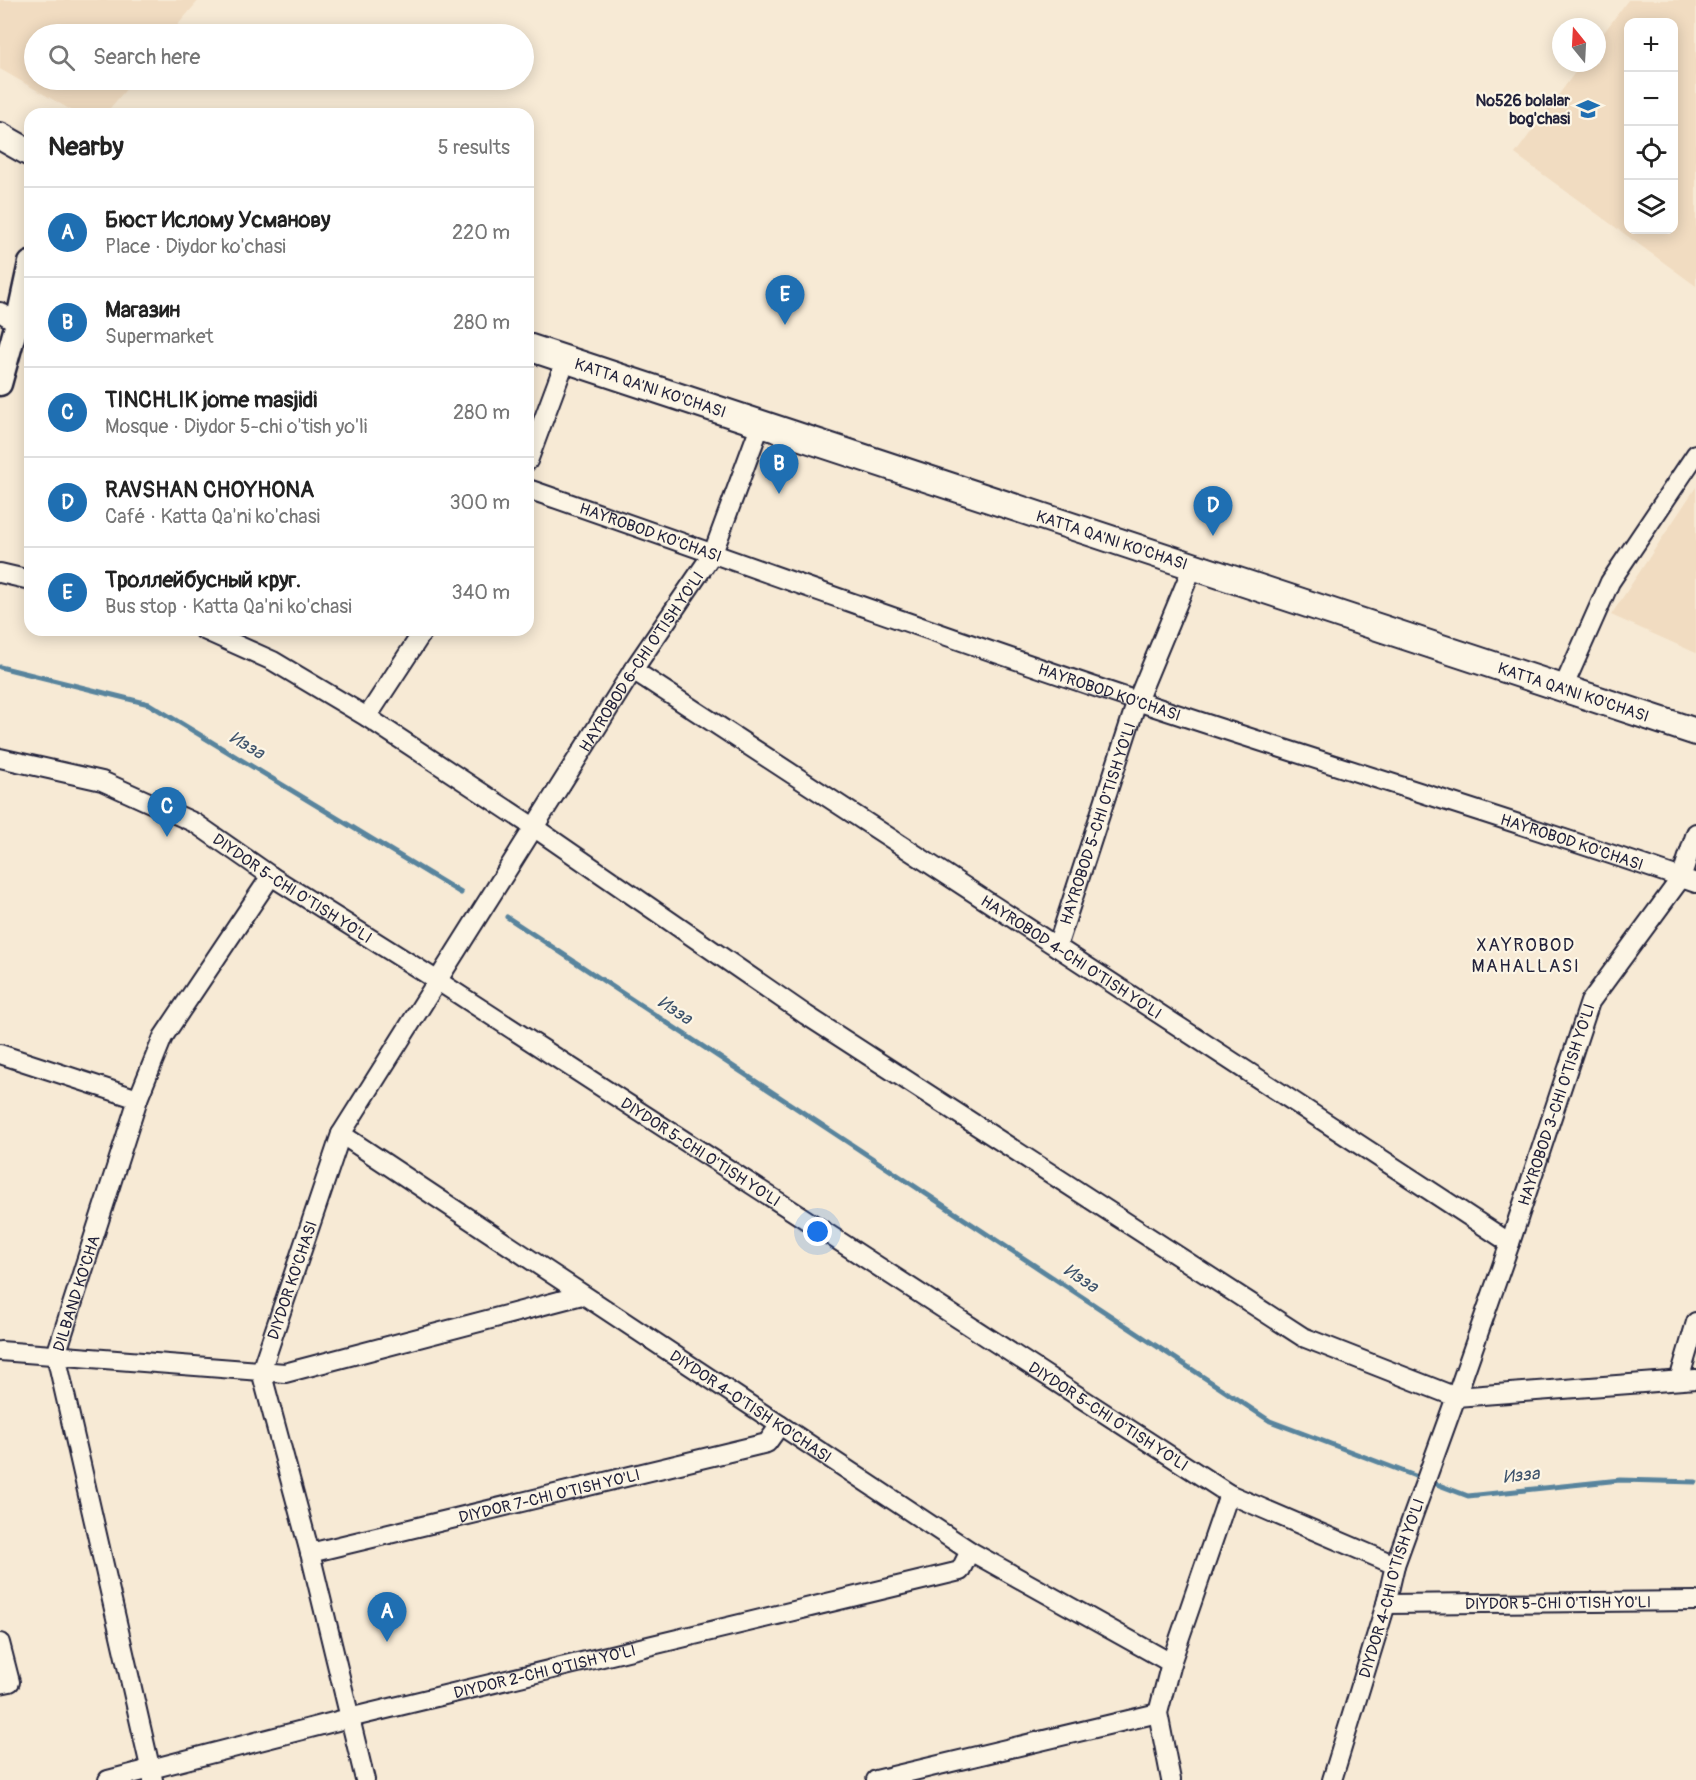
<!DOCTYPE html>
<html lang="en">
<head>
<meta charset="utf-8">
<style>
	:root { --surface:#fff; --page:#f6f6f6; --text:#222; --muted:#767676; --line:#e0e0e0; --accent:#1f6fb2 }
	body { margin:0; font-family:Pangolin,sans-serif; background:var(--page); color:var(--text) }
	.controls { position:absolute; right:18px; top:18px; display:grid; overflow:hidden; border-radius:12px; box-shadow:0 3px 15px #0003 }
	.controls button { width:54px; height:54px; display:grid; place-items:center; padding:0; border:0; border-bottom:2px solid var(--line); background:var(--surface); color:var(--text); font:30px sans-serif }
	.compass { position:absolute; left:1552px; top:18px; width:54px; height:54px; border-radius:50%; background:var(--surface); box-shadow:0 3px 15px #0003; rotate:342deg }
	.you { position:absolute; left:818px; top:1232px; width:21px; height:21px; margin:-15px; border:4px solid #fff; border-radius:50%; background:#1a73e8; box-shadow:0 0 0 9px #1a73e833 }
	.badge { display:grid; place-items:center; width:39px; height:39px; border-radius:50%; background:var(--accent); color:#fff; font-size:20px; font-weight:700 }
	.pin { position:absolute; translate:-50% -50px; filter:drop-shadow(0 2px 3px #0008) }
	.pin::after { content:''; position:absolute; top:32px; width:21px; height:18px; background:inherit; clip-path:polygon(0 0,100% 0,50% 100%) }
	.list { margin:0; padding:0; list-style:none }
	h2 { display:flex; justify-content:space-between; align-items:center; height:78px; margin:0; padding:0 24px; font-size:26px }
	h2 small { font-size:20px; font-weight:400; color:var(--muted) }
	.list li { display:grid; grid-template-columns:39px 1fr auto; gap:18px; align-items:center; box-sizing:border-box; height:90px; padding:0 24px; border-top:2px solid var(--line) }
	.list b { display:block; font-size:22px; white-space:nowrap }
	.list p { margin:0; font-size:20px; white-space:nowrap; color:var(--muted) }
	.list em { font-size:20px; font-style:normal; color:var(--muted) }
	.icon { flex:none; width:33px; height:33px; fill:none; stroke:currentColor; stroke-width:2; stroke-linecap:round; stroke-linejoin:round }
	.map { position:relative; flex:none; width:1696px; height:1780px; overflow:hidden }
	.search { position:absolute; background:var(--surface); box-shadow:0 3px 15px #0003; left:24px; top:24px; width:510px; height:66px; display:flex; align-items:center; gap:15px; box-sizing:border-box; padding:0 21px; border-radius:33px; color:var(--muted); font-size:22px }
	.panel { position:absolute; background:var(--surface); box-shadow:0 3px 15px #0003; left:24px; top:108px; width:510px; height:528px; border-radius:18px }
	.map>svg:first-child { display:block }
	.built { fill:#f1dcc1; fill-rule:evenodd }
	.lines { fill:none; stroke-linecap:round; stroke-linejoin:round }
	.stream { stroke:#59849d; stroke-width:5 }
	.minor-casing { stroke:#22223b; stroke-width:22 }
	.tertiary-casing { stroke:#22223b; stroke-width:27 }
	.secondary-casing { stroke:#22223b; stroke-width:30 }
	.minor { stroke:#fcf5e5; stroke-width:18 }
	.tertiary { stroke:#fcf5e5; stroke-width:22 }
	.secondary { stroke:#fcf5e5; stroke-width:26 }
	.labels { text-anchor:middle; stroke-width:4.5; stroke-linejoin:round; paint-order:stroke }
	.poi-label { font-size:16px; font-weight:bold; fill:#22223b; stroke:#fcf5e5; text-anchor:end }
	.street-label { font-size:16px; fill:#22223b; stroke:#fcf5e5 }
	.water-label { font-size:18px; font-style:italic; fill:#3e536c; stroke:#fcf5e5 }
	.neighbourhood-label { font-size:18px; letter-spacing:1.5px; fill:#22223b; stroke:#fcf5e5 }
</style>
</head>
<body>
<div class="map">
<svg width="1696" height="1780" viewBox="0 0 1696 1780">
	<rect width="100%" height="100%" fill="#f7ead5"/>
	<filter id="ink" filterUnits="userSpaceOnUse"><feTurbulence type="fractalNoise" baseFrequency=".0167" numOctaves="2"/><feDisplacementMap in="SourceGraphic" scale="12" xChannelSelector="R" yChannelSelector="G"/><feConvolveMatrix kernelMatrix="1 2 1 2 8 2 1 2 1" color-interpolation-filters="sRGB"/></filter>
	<g filter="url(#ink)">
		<g class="built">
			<path d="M0 0H199L170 34H34V80H134L105 114H78L0 69Z"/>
			<path d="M1628 0H1696V286L1515 154 1582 63H1597V42ZM1628 22H1674V230H1628Z"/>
			<path d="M1696 487V653L1611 615Z"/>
		</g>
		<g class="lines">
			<g class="stream">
				<path d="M0 667 149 704 461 893"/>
				<path d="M507 917 1270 1421 1468 1496 1620 1480 1696 1482"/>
			</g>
			<g class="minor-casing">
				<g id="minor">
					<path d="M0 312 17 323 30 327"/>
					<path d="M528 461 566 359"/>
					<path id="s1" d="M528 489C731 559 933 633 1137 701 1323 763 1511 819 1696 883"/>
					<path d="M0 573 30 580"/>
					<path d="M204 630 273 661 367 717 535 828 806 1015 1303 1337 1456 1397 1696 1379"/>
					<path id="s2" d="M633 670 1510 1243"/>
					<path d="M1563 688 1610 582 1696 454"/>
					<path d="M367 717 424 630"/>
					<path id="s3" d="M0 758 102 781 195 823 271 876 438 981 1229 1494 1395 1565"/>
					<path id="s4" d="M1057 947 1137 701 1193 566"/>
					<path d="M0 1054 138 1099"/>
					<path id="s5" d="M341 1134 970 1551 1171 1663"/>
					<path d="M0 1351 285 1373 582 1295"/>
					<path d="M1679 1380 1696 1322"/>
					<path id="s6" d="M310 1553 767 1443 780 1425"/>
					<path id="s7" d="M1386 1604 1696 1601"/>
					<path d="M0 1643 10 1682 0 1684"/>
					<path id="s8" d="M108 1780 349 1718 960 1571 970 1551"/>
					<path id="s9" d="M153 1780 56 1355 138 1099 163 1037 271 876"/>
					<path id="s10" d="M365 1780 310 1553 261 1371 341 1134 633 670 713 553 761 423"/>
					<path d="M876 1780 1158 1713"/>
					<path d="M1171 1780 1158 1713 1171 1663 1229 1494"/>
					<path id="s11" d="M1332 1780 1386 1604 1395 1565 1456 1397 1510 1243 1590 1002 1681 878 1696 833"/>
				</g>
			</g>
			<g class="tertiary-casing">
				<path id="tertiary" d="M0 384 17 323 30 263"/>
			</g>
			<g class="secondary-casing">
				<g id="secondary">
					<path d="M0 136 30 153"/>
					<path id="s12" d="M528 347 1696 732"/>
				</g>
			</g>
			<use href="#minor" class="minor"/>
			<use href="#tertiary" class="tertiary"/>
			<use href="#secondary" class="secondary"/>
		</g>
	</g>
	<defs>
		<g id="school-bare" transform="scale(1.8)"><path d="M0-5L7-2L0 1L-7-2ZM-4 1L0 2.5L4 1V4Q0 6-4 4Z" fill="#1f6fb2" stroke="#fcf5e5" stroke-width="2.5" paint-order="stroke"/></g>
	</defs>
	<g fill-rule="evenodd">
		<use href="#school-bare" x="1588" y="109"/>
	</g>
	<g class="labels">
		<g class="poi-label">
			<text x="1570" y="106">№526 bolalar<tspan x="1570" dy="18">bog'chasi</tspan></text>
		</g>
		<g class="street-label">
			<text dy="6" stroke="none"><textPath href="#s12" startOffset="129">KATTA QA'NI KO'CHASI</textPath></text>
			<text dy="6" stroke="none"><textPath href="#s1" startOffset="130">HAYROBOD KO'CHASI</textPath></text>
			<text dy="6" stroke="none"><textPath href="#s12" startOffset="615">KATTA QA'NI KO'CHASI</textPath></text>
			<text dy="6" stroke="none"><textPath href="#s10" startOffset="1232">HAYROBOD 6-CHI O'TISH YO'LI</textPath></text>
			<text dy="6" stroke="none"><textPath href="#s1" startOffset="616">HAYROBOD KO'CHASI</textPath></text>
			<text dy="6" stroke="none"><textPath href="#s12" startOffset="1101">KATTA QA'NI KO'CHASI</textPath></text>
			<text dy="6" stroke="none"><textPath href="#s4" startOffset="130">HAYROBOD 5-CHI O'TISH YO'LI</textPath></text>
			<text dy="6" stroke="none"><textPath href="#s1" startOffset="1102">HAYROBOD KO'CHASI</textPath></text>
			<text dy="6" stroke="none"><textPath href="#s3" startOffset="324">DIYDOR 5-CHI O'TISH YO'LI</textPath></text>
			<text dy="6" stroke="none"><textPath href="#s2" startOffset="524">HAYROBOD 4-CHI O'TISH YO'LI</textPath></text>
			<text dy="6" stroke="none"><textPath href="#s11" startOffset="712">HAYROBOD 3-CHI O'TISH YO'LI</textPath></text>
			<text dy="6" stroke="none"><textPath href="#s3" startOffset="810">DIYDOR 5-CHI O'TISH YO'LI</textPath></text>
			<text dy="6" stroke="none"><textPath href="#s10" startOffset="518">DIYDOR KO'CHASI</textPath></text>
			<text dy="6" stroke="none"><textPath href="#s9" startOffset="501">DILBAND KO'CHA</textPath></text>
			<text dy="6" stroke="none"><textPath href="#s5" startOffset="492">DIYDOR 4-O'TISH KO'CHASI</textPath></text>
			<text dy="6" stroke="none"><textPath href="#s3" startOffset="1296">DIYDOR 5-CHI O'TISH YO'LI</textPath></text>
			<text dy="6" stroke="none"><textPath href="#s6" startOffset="246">DIYDOR 7-CHI O'TISH YO'LI</textPath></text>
			<text dy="6" stroke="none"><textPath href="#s11" startOffset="201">DIYDOR 4-CHI O'TISH YO'LI</textPath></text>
			<text dy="6" stroke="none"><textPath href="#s7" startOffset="172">DIYDOR 5-CHI O'TISH YO'LI</textPath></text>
			<text dy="6" stroke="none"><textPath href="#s8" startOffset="450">DIYDOR 2-CHI O'TISH YO'LI</textPath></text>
		</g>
		<g class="water-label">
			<text transform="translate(247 745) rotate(31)" y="6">Изза</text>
			<text transform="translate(675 1010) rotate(33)" y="6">Изза</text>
			<text transform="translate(1081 1278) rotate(33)" y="6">Изза</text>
			<text transform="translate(1521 1475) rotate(-6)" y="6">Изза</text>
		</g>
		<g class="neighbourhood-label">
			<text x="1526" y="951">XAYROBOD<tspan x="1526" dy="21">MAHALLASI</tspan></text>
		</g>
	</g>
</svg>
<div class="controls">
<button>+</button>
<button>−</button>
<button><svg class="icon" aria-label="locate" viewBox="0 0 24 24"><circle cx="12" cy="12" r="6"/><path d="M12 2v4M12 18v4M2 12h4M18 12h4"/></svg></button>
<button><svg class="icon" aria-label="layers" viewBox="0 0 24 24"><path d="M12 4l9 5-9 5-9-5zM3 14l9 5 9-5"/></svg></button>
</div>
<svg class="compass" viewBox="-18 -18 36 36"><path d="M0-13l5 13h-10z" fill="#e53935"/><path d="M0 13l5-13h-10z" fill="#767676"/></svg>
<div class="you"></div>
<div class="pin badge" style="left:387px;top:1642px">A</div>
<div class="pin badge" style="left:779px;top:494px">B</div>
<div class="pin badge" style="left:167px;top:837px">C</div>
<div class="pin badge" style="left:1213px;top:536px">D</div>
<div class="pin badge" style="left:785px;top:325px">E</div>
<div class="search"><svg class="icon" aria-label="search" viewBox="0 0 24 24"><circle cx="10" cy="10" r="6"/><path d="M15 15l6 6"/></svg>Search here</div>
<section class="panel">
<h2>Nearby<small>5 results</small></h2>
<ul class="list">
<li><span class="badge">A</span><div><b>Бюст Ислому Усманову</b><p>Place · Diydor ko'chasi</p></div><em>220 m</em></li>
<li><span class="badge">B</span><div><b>Магазин</b><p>Supermarket</p></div><em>280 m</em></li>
<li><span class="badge">C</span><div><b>TINCHLIK jome masjidi</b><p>Mosque · Diydor 5-chi o'tish yo'li</p></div><em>280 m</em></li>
<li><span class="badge">D</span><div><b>RAVSHAN CHOYHONA</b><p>Café · Katta Qa'ni ko'chasi</p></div><em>300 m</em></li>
<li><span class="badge">E</span><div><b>Троллейбусный круг.</b><p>Bus stop · Katta Qa'ni ko'chasi</p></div><em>340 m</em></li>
</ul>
</section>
</div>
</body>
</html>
